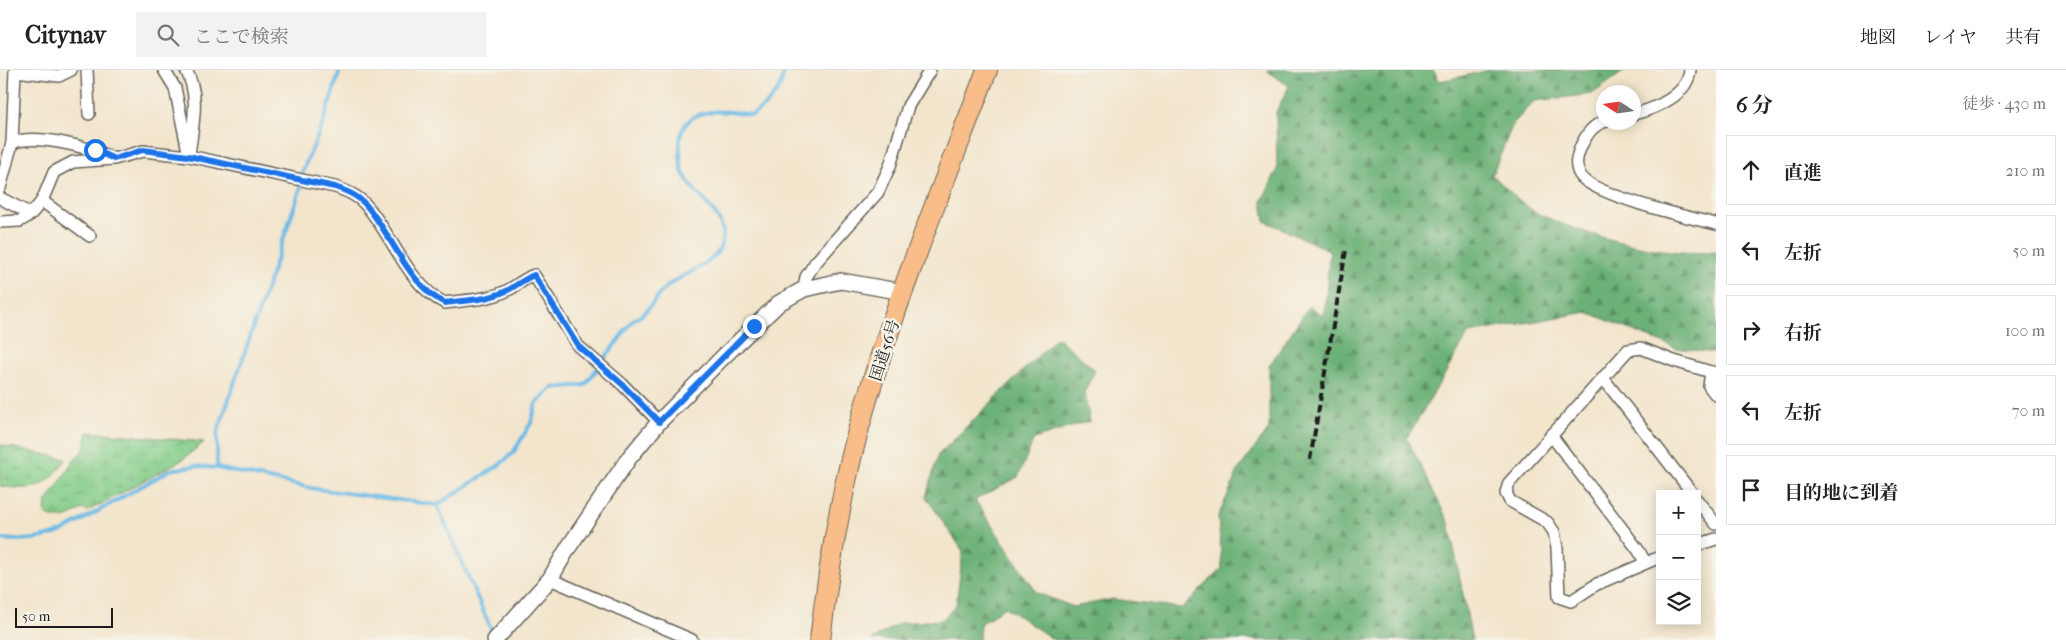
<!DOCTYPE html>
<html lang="ja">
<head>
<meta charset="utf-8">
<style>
	:root { --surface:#fff; --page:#f2f2f2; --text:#222; --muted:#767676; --line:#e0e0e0 }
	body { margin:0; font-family:"IM FELL French Canon","Noto Serif JP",serif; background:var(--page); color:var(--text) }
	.controls { position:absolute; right:15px; bottom:15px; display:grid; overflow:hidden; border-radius:0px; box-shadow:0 2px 12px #0003 }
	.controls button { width:45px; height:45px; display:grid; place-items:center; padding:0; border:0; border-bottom:1px solid var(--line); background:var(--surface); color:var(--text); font:25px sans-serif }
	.compass { position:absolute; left:1596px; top:15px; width:45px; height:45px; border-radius:50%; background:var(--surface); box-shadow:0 2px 12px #0003; rotate:282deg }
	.scale { position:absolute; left:15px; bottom:12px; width:98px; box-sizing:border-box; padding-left:5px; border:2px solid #1c1c1c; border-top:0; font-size:14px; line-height:18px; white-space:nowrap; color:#1c1c1c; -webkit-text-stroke:4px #f7f3e8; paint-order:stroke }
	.stop { position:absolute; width:15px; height:15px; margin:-11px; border:4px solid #1a73e8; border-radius:50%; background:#fff }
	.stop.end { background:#1a73e8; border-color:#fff; box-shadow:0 1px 5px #0008 }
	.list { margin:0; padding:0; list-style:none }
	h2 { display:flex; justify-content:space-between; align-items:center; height:65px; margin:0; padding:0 20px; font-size:21px }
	h2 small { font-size:16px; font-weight:400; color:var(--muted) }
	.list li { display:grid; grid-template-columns:32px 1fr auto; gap:15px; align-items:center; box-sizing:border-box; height:70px; margin:0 10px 10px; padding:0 10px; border:1px solid var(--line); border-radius:0px }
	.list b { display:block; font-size:19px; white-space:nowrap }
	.list em { font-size:16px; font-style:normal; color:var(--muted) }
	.icon { flex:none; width:28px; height:28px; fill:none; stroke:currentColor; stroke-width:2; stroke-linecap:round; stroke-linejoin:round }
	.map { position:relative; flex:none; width:1716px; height:570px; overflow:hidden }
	header { display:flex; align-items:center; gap:30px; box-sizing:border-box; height:70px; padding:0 25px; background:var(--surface); border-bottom:1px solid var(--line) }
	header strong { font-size:24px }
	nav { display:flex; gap:28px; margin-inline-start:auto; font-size:18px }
	.search { width:350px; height:45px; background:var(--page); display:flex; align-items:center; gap:12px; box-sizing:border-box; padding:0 18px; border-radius:0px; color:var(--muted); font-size:19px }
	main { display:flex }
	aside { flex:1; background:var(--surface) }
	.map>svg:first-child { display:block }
	.forest { fill:url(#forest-firs); stroke:#44664a }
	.wetland { fill:url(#wetland-marsh); stroke:#507554 }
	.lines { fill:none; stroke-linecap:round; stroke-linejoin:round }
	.stream { stroke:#6bbae6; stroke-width:4 }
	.minor-casing { stroke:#67625a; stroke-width:14 }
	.tertiary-casing { stroke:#67625a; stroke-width:18 }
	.trunk-casing { stroke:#67625a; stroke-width:22 }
	.minor { stroke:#fff; stroke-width:11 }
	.tertiary { stroke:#fff; stroke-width:15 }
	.trunk { stroke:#f8bd88; stroke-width:20 }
	.rail { stroke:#1c1c1c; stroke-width:4; stroke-dasharray:8 4; stroke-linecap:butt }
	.route { stroke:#1a73e8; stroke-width:6 }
	.labels { text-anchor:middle; stroke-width:5; stroke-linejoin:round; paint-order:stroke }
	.street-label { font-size:16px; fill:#1c1c1c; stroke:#f7f3e8 }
</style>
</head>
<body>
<header>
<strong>Citynav</strong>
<div class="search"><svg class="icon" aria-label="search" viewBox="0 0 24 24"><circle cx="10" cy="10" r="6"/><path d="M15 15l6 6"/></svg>ここで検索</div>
<nav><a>地図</a><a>レイヤ</a><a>共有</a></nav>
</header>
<main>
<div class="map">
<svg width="1716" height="570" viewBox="0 0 1716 570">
	<defs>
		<pattern id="forest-firs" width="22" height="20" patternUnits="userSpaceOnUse" patternTransform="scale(1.25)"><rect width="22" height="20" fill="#6cb177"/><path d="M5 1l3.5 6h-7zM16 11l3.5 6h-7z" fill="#588f61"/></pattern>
		<pattern id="wetland-marsh" width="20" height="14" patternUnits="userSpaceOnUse" patternTransform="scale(1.25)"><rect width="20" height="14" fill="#85ce8b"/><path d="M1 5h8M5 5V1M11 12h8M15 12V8" fill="none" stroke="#72b077"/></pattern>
	</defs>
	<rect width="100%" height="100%" fill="#f7f3e8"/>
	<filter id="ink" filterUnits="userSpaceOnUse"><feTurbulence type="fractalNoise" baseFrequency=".02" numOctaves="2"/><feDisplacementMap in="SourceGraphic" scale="10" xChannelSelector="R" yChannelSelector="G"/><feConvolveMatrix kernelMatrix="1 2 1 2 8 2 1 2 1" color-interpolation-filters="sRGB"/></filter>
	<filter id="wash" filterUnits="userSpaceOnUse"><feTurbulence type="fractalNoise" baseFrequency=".0096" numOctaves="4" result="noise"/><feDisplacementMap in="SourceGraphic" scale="20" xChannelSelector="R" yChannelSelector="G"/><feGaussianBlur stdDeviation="1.12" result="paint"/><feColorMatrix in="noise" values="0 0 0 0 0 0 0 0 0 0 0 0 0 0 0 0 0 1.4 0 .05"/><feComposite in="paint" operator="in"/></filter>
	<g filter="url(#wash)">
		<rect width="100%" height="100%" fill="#f2e5cc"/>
		<path class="forest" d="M1269 0H1433L1440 11 1490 0H1626L1592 24 1534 31 1513 54 1492 105C1506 117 1523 136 1539 144 1583 165 1668 189 1716 181V283L1675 278 1587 242 1469 263 1407 368 1449 453 1472 570H1054L1005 537 980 554 979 570H871L900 553 942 550 956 535 963 481 926 427 938 385 1057 267 1095 300 1084 323 1090 351 1034 369 1018 407 975 430 1037 523 1074 537 1113 529 1182 538 1222 498 1218 447 1239 399 1269 359V296L1309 236 1324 246 1330 181 1265 151 1262 131 1277 100 1276 42 1289 16 1267 1Z"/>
		<g class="wetland">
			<path d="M88 362 204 372 182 390 88 441 82 439C69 447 60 452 45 444L46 433 77 386 84 380Z"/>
			<path d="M0 375 66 389C46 419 35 421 0 416Z"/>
		</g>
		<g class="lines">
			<g class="stream">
				<path d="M217 398V364L301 117 303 100 322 56 340 0"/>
				<path d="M437 435 494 566"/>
				<path d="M0 469C23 471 41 470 63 461L170 400 195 396 217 398 316 419 437 435 498 396 513 383 531 353 536 334 552 318 585 315 633 250C648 244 654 229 665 218 678 206 697 201 710 190 717 185 724 172 723 163 720 138 690 123 682 100 680 94 680 87 680 81 676 35 720 39 752 45 769 34 782 21 784 0"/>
			</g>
		</g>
	</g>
	<g filter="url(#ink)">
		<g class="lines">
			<g class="minor-casing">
				<g id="minor">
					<path d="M87 0 89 44"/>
					<path d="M186 0C201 28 192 55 189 86L335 117C346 121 357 125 365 134 391 162 408 216 445 233 467 230 491 230 510 219 519 214 524 209 534 205L578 276 622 314 659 352"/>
					<path d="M15 1 59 6 71 0"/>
					<path d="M1634 44C1655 39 1688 25 1690 0"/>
					<path d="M1604 52C1592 55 1586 66 1581 76 1577 86 1574 95 1580 105 1592 125 1691 148 1716 154"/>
					<path d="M12 73C35 63 89 77 112 88"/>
					<path d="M0 118 12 73 15 0"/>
					<path d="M0 128 31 144"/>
					<path d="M42 131 90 166"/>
					<path d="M0 152 20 151 31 144 42 131 54 102 73 92 114 89 143 81 189 86 175 18 164 0"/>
					<path d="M804 219 806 207 815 193 878 122 890 96 908 36 930 0"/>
					<path d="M1716 303 1711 302 1709 316 1716 325"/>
					<path d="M1603 308 1693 424"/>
					<path d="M1551 365 1639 481 1645 492"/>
					<path d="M1697 430 1716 454"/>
					<path d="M1697 475 1716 469"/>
					<path d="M1660 487 1597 514 1571 531 1559 527 1557 478 1554 462 1547 452 1510 431 1506 423 1509 413 1628 280 1641 278 1674 291 1711 302"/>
					<path d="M550 509 692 570"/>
				</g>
			</g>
			<g class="tertiary-casing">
				<path id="tertiary" d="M495 570 550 509 568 478 629 388 659 352 722 288 779 233 804 219 841 211 903 222"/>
			</g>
			<g class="trunk-casing">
				<path id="trunk" d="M820 570C829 494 842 416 863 343 897 226 944 113 987 0"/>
			</g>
			<use href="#minor" class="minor"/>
			<use href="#tertiary" class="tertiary"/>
			<use href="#trunk" class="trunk"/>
			<path class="rail" d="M1310 390 1346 180"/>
		</g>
	</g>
	<g class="lines" filter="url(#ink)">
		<path class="route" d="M95 80 114 89 143 80 188 86 335 117C346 121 357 125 365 134 391 162 408 216 445 233 467 230 491 230 510 219 519 214 524 209 534 205L578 276 622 314 659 352 754 256"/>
	</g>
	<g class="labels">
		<g class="street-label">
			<text transform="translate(884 280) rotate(-72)" y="6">国道56号</text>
		</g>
	</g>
</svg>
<div class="controls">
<button>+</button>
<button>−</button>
<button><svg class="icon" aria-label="layers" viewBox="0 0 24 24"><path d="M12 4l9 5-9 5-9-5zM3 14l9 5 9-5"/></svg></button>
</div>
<svg class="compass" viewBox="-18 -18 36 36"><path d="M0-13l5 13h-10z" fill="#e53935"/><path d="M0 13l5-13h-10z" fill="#767676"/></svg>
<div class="scale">50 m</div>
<div class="stop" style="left:95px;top:80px"></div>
<div class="stop end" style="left:754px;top:256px"></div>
</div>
<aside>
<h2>6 分<small>徒歩 · 430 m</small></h2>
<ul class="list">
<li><svg class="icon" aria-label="ahead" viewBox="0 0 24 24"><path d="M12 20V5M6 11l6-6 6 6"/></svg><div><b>直進</b></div><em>210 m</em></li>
<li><svg class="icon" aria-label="left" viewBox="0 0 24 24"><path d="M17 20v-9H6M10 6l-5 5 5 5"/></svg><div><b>左折</b></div><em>50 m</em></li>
<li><svg class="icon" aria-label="right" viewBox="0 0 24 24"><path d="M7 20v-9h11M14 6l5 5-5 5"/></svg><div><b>右折</b></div><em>100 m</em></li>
<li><svg class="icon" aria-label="left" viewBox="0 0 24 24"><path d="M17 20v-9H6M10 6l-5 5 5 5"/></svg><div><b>左折</b></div><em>70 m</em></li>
<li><svg class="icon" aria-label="arrive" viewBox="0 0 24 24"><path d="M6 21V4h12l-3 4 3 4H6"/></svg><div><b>目的地に到着</b></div></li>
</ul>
</aside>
</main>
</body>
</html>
